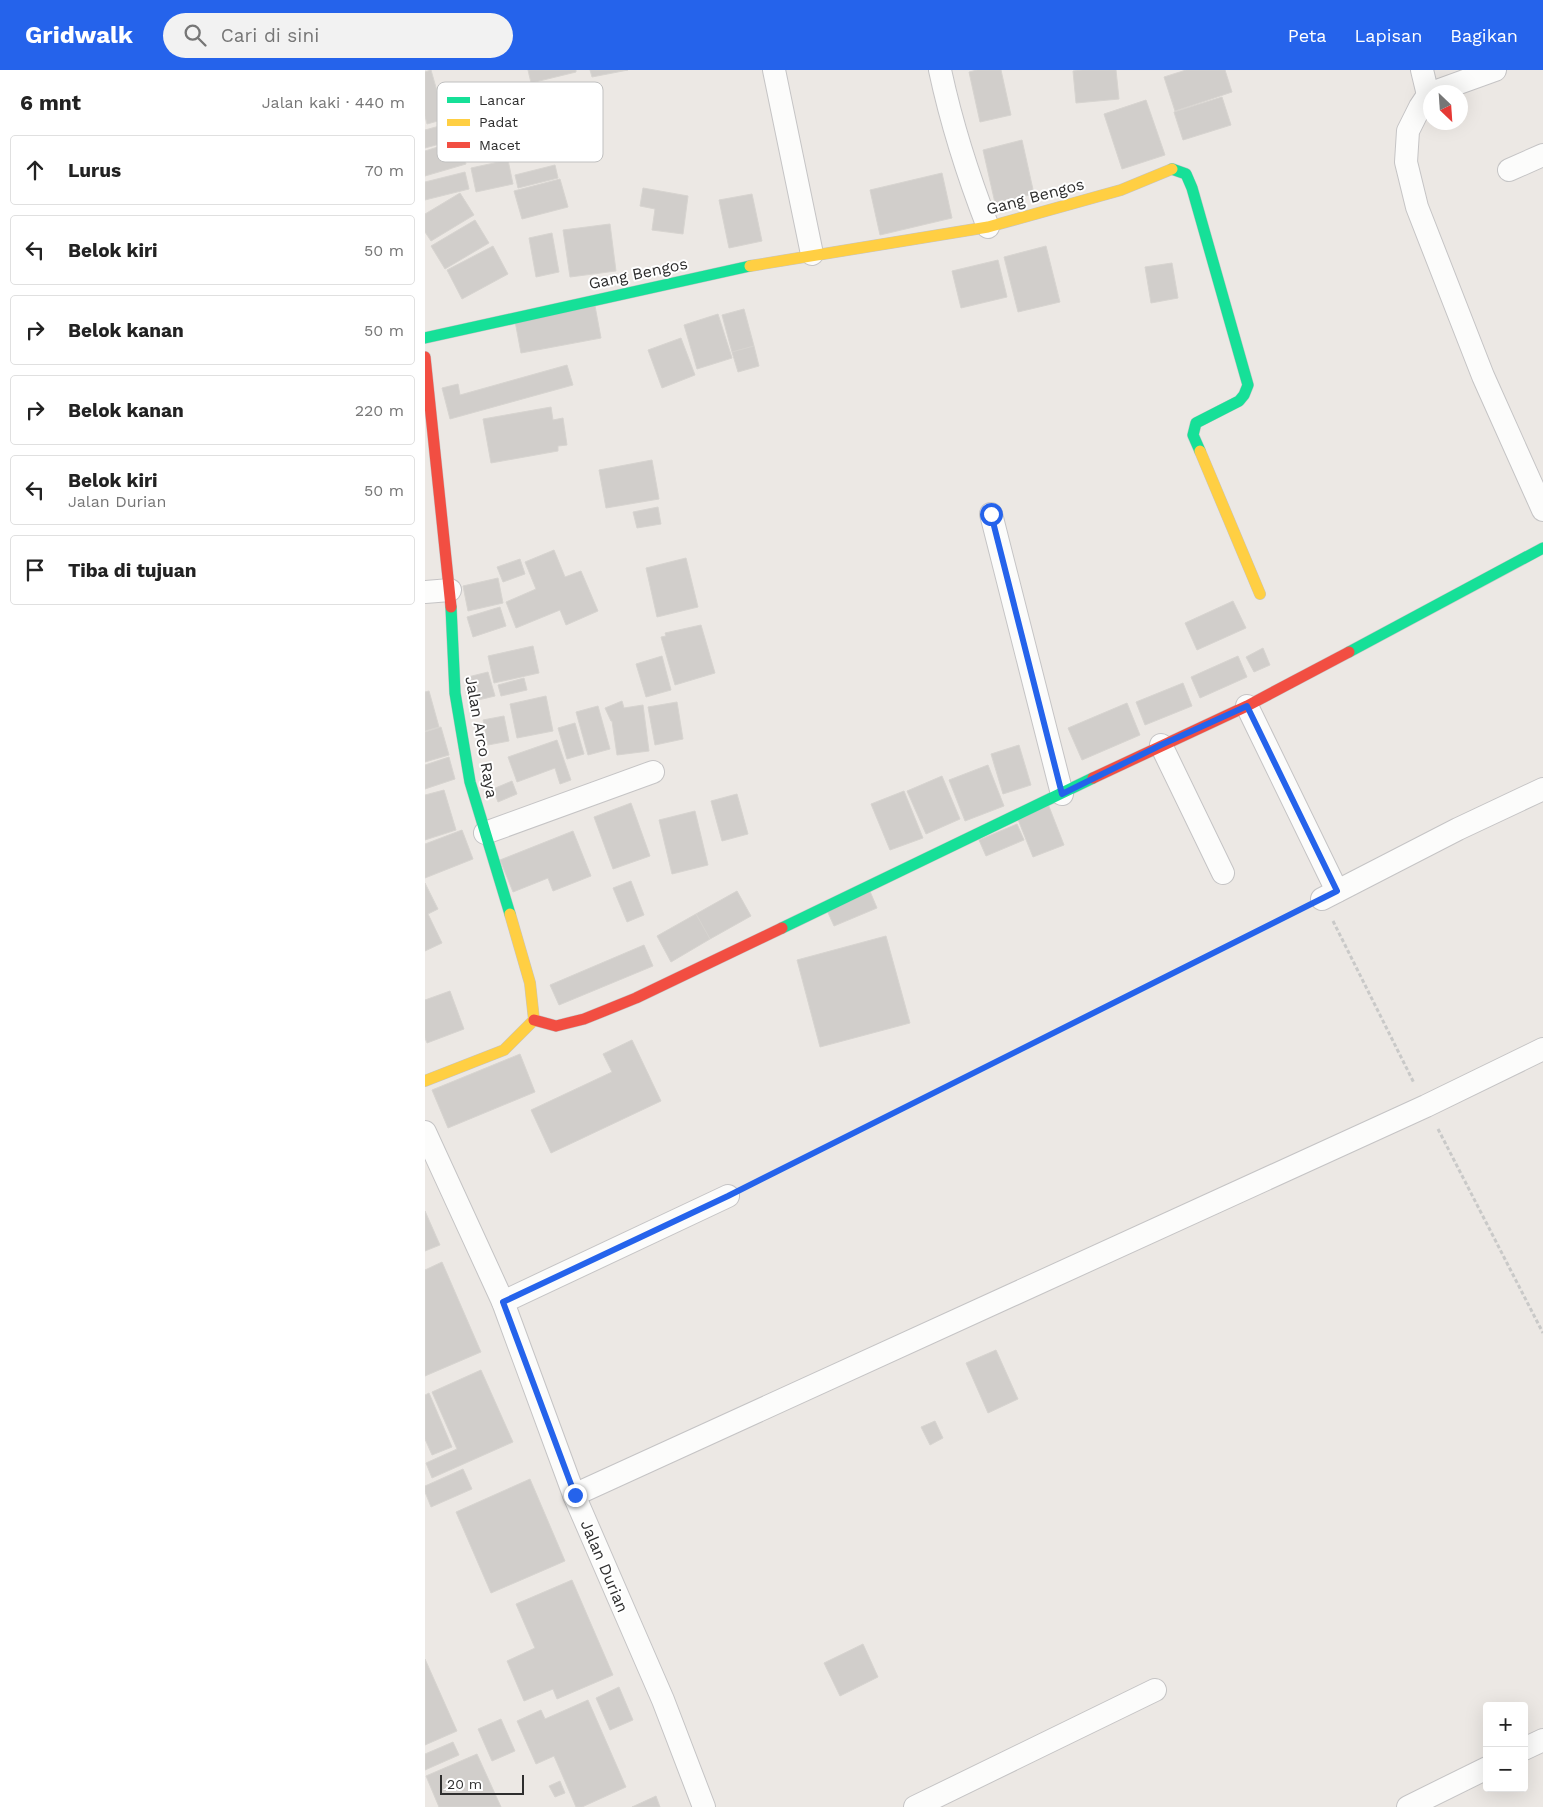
<!DOCTYPE html>
<html lang="id">
<head>
<meta charset="utf-8">
<style>
	:root { --surface:#fff; --page:#f2f2f2; --text:#222; --muted:#767676; --line:#e0e0e0; --accent:#2563eb }
	body { margin:0; font-family:"Work Sans",sans-serif; background:var(--page); color:var(--text) }
	.controls { position:absolute; right:15px; bottom:15px; display:grid; overflow:hidden; border-radius:5px; box-shadow:0 5px 20px #0002 }
	.controls button { width:45px; height:45px; display:grid; place-items:center; padding:0; border:0; border-bottom:1px solid var(--line); background:var(--surface); color:var(--text); font:25px sans-serif }
	.compass { position:absolute; left:998px; top:15px; width:45px; height:45px; border-radius:50%; background:var(--surface); box-shadow:0 5px 20px #0002; rotate:155deg }
	.scale { position:absolute; left:15px; bottom:12px; width:84px; box-sizing:border-box; padding-left:5px; border:2px solid #2e2e2e; border-top:0; font-size:14px; line-height:18px; white-space:nowrap; color:#2e2e2e; -webkit-text-stroke:4px #fff; paint-order:stroke }
	.stop { position:absolute; width:15px; height:15px; margin:-11px; border:4px solid #2563eb; border-radius:50%; background:#fff }
	.stop.end { background:#2563eb; border-color:#fff; box-shadow:0 1px 5px #0008 }
	.list { margin:0; padding:0; list-style:none }
	h2 { display:flex; justify-content:space-between; align-items:center; height:65px; margin:0; padding:0 20px; font-size:21px }
	h2 small { font-size:16px; font-weight:400; color:var(--muted) }
	.list li { display:grid; grid-template-columns:32px 1fr auto; gap:15px; align-items:center; box-sizing:border-box; height:70px; margin:0 10px 10px; padding:0 10px; border:1px solid var(--line); border-radius:5px }
	.list b { display:block; font-size:19px; white-space:nowrap }
	.list p { margin:0; font-size:16px; white-space:nowrap; color:var(--muted) }
	.list em { font-size:16px; font-style:normal; color:var(--muted) }
	.icon { flex:none; width:28px; height:28px; fill:none; stroke:currentColor; stroke-width:2; stroke-linecap:round; stroke-linejoin:round }
	.map { position:relative; flex:none; width:1118px; height:1737px; overflow:hidden }
	header { display:flex; align-items:center; gap:30px; box-sizing:border-box; height:70px; padding:0 25px; background:var(--accent); color:#fff }
	header strong { font-size:24px }
	nav { display:flex; gap:28px; margin-inline-start:auto; font-size:18px }
	.search { width:350px; height:45px; background:var(--page); display:flex; align-items:center; gap:12px; box-sizing:border-box; padding:0 18px; border-radius:28px; color:var(--muted); font-size:19px }
	main { display:flex }
	aside { flex:1; background:var(--surface) }
	.map>svg:first-child { display:block }
	.building { fill:#d1cecb; stroke:#d7d4d0 }
	.lines { fill:none; stroke-linecap:round; stroke-linejoin:round }
	.street-casing { stroke:#c5c4c5; stroke-width:24 }
	.fast-casing { stroke:#c5c4c5; stroke-width:12 }
	.slow-casing { stroke:#c5c4c5; stroke-width:12 }
	.jam-casing { stroke:#c5c4c5; stroke-width:12 }
	.path { stroke:#c9c9c8; stroke-width:3; stroke-dasharray:4 2.5; stroke-linecap:butt }
	.street { stroke:#fcfcfb; stroke-width:22 }
	.fast { stroke:#16e098; stroke-width:11 }
	.slow { stroke:#ffcf43; stroke-width:11 }
	.jam { stroke:#f24e42; stroke-width:11 }
	.route { stroke:#2563eb; stroke-width:6 }
	.labels { text-anchor:middle; stroke-width:4; stroke-linejoin:round; paint-order:stroke }
	.street-label { font-size:16px; fill:#2e2e2e; stroke:#fff }
	.key { fill:#fff; stroke:#c0c0c0; stroke-width:1 }
	.key-label { font-size:14px; fill:#2e2e2e }
</style>
</head>
<body>
<header>
<strong>Gridwalk</strong>
<div class="search"><svg class="icon" aria-label="search" viewBox="0 0 24 24"><circle cx="10" cy="10" r="6"/><path d="M15 15l6 6"/></svg>Cari di sini</div>
<nav><a>Peta</a><a>Lapisan</a><a>Bagikan</a></nav>
</header>
<main>
<aside>
<h2>6 mnt<small>Jalan kaki · 440 m</small></h2>
<ul class="list">
<li><svg class="icon" aria-label="ahead" viewBox="0 0 24 24"><path d="M12 20V5M6 11l6-6 6 6"/></svg><div><b>Lurus</b></div><em>70 m</em></li>
<li><svg class="icon" aria-label="left" viewBox="0 0 24 24"><path d="M17 20v-9H6M10 6l-5 5 5 5"/></svg><div><b>Belok kiri</b></div><em>50 m</em></li>
<li><svg class="icon" aria-label="right" viewBox="0 0 24 24"><path d="M7 20v-9h11M14 6l5 5-5 5"/></svg><div><b>Belok kanan</b></div><em>50 m</em></li>
<li><svg class="icon" aria-label="right" viewBox="0 0 24 24"><path d="M7 20v-9h11M14 6l5 5-5 5"/></svg><div><b>Belok kanan</b></div><em>220 m</em></li>
<li><svg class="icon" aria-label="left" viewBox="0 0 24 24"><path d="M17 20v-9H6M10 6l-5 5 5 5"/></svg><div><b>Belok kiri</b><p>Jalan Durian</p></div><em>50 m</em></li>
<li><svg class="icon" aria-label="arrive" viewBox="0 0 24 24"><path d="M6 21V4h12l-3 4 3 4H6"/></svg><div><b>Tiba di tujuan</b></div></li>
</ul>
</aside>
<div class="map">
<svg width="1118" height="1737" viewBox="0 0 1118 1737">
	<rect width="100%" height="100%" fill="#ece8e4"/>
	<g class="building">
		<path d="M6 0 20 49 2 54 0 46V2Z"/>
		<path d="M103 0H151V2L106 13Z"/>
		<path d="M165 0H203L167 7Z"/>
		<path d="M552 0H576L586 45 555 52 544 2Z"/>
		<path d="M657 0H691L694 29 651 33 648 1Z"/>
		<path d="M761 0H800L807 22 750 41 739 7Z"/>
		<path d="M797 27 806 55 758 70 749 42Z"/>
		<path d="M721 30 740 85 697 99 679 44Z"/>
		<path d="M29 52 33 69 0 78V60Z"/>
		<path d="M35 70 41 94 0 106V81Z"/>
		<path d="M597 70 609 124 570 133 558 80Z"/>
		<path d="M83 90 88 114 51 122 46 98Z"/>
		<path d="M130 95 133 108 93 118 90 105Z"/>
		<path d="M40 102 44 119 0 130V112Z"/>
		<path d="M517 103 527 148 455 165 445 120Z"/>
		<path d="M135 109 143 137 97 149 89 121Z"/>
		<path d="M218 118 263 126 258 164 227 160 230 139 215 136Z"/>
		<path d="M35 123 49 145 6 171 0 162V144Z"/>
		<path d="M327 124 337 171 304 178 294 130Z"/>
		<path d="M50 150 64 173 20 199 6 176Z"/>
		<path d="M185 154 191 201 145 207 138 160Z"/>
		<path d="M127 163 134 202 111 207 104 168Z"/>
		<path d="M68 176 83 204 37 229 22 200Z"/>
		<path d="M621 176 635 232 593 242 579 187Z"/>
		<path d="M573 190 582 227 536 238 527 201Z"/>
		<path d="M747 193 753 228 726 233 720 197Z"/>
		<path d="M170 236 176 268 96 283 90 251Z"/>
		<path d="M319 239 329 276 307 282 297 245Z"/>
		<path d="M293 244 307 288 272 299 259 255Z"/>
		<path d="M256 268 270 305 237 318 223 280Z"/>
		<path d="M329 276 334 296 313 302 307 282Z"/>
		<path d="M142 295 148 315 25 349 17 318 33 314 35 325Z"/>
		<path d="M126 337 128 350 138 348 142 375 133 376V381L66 393 58 349Z"/>
		<path d="M227 390 234 429 181 438 174 400Z"/>
		<path d="M233 437 236 454 212 458 208 442Z"/>
		<path d="M129 480 140 507 156 501 173 541 141 555 135 540 91 558 81 532 111 519 100 492Z"/>
		<path d="M261 488 273 537 232 547 221 498Z"/>
		<path d="M95 489 100 504 78 512 72 497Z"/>
		<path d="M73 508 78 533 43 541 38 516Z"/>
		<path d="M808 531 821 558 772 580 760 553Z"/>
		<path d="M75 537 81 556 48 567 42 547Z"/>
		<path d="M276 555 290 603 250 615 236 567 241 566 240 563Z"/>
		<path d="M108 576 114 603 69 613 63 586Z"/>
		<path d="M838 578 845 595 829 602 821 587Z"/>
		<path d="M237 586 246 620 221 627 211 594Z"/>
		<path d="M813 586 822 607 775 628 766 607Z"/>
		<path d="M63 602 70 626 49 631 43 607Z"/>
		<path d="M99 608 102 620 76 626 73 615Z"/>
		<path d="M758 613 767 636 720 655 711 632Z"/>
		<path d="M4 621 14 657 0 661V622Z"/>
		<path d="M121 626 128 661 92 668 85 634Z"/>
		<path d="M197 631 199 638 218 635 224 681 192 685 187 651H186L180 638Z"/>
		<path d="M252 632 258 669 230 675 223 637Z"/>
		<path d="M702 633 715 665 657 690 643 658Z"/>
		<path d="M173 636 185 679 163 685 151 642Z"/>
		<path d="M79 646 84 671 63 675 58 650Z"/>
		<path d="M150 653 159 684 142 689 133 658Z"/>
		<path d="M16 657 24 685 0 692V662Z"/>
		<path d="M132 670 146 710 135 714 130 698 92 712 83 687Z"/>
		<path d="M594 675 606 715 578 724 566 684Z"/>
		<path d="M24 687 30 709 0 719V695Z"/>
		<path d="M563 695 579 736 540 751 524 710Z"/>
		<path d="M517 706 535 749 501 764 482 721Z"/>
		<path d="M87 711 92 724 73 732 68 719Z"/>
		<path d="M19 720 31 760 0 770V725Z"/>
		<path d="M479 721 498 768 465 780 446 734Z"/>
		<path d="M312 724 323 764 297 771 286 731Z"/>
		<path d="M206 733 225 786 188 799 169 747Z"/>
		<path d="M623 734 639 775 608 787 592 747Z"/>
		<path d="M270 741 283 795 247 804 234 750Z"/>
		<path d="M592 754 599 770 561 786 554 770Z"/>
		<path d="M37 760 48 789 0 808V774Z"/>
		<path d="M148 761 166 806 128 821 123 808 88 822 75 790Z"/>
		<path d="M206 811 219 845 202 852 188 818Z"/>
		<path d="M0 813 13 839 3 844 17 873 0 881Z"/>
		<path d="M444 819 452 838 409 856 401 838Z"/>
		<path d="M312 821 326 846 285 869 271 844Z"/>
		<path d="M271 844 285 869 246 892 232 866Z"/>
		<path d="M461 866 485 953 395 977 372 890Z"/>
		<path d="M219 875 228 896 134 935 125 915Z"/>
		<path d="M25 921 39 959 2 973 0 968V930Z"/>
		<path d="M207 970 236 1031 126 1083 106 1040 187 1002 178 984Z"/>
		<path d="M95 984 110 1022 23 1058 7 1020Z"/>
		<path d="M0 1141 15 1175 0 1181Z"/>
		<path d="M17 1192 56 1282 0 1306V1200Z"/>
		<path d="M571 1280 593 1329 563 1343 541 1293Z"/>
		<path d="M56 1300 88 1372 7 1408 1 1393 32 1379 7 1322Z"/>
		<path d="M4 1323 27 1377 7 1385 0 1369V1325Z"/>
		<path d="M510 1351 518 1368 505 1375 496 1357Z"/>
		<path d="M38 1399 47 1419 6 1437 0 1422V1416Z"/>
		<path d="M105 1409 140 1491 66 1523 31 1442Z"/>
		<path d="M147 1510 188 1605 132 1629 128 1619 99 1631 82 1591 110 1578 91 1534Z"/>
		<path d="M438 1574 453 1607 415 1626 399 1593Z"/>
		<path d="M0 1589 32 1661 0 1675Z"/>
		<path d="M194 1617 208 1650 185 1660 171 1628Z"/>
		<path d="M163 1630 201 1717 157 1737H151L129 1686 111 1694 92 1651 116 1640 120 1649Z"/>
		<path d="M76 1649 90 1681 67 1691 53 1659Z"/>
		<path d="M28 1672 34 1685 0 1700V1684Z"/>
		<path d="M52 1684 76 1737H14L1 1706Z"/>
		<path d="M135 1711 140 1723 130 1727 124 1716Z"/>
		<path d="M231 1726 235 1737H207Z"/>
	</g>
	<g class="lines">
		<g class="street-casing">
			<g id="street">
				<path d="M349 0 387 184"/>
				<path d="M515 0C527 56 542 103 563 157"/>
				<path d="M997 0 1003 25"/>
				<path d="M1009 22 1070 0"/>
				<path d="M1006 24 1003 25 995 37 983 61 981 92 992 137 1058 306 1118 440"/>
				<path d="M1084 100 1118 85"/>
				<path d="M566 444 637 724"/>
				<path d="M0 522 25 520"/>
				<path d="M822 636 912 821"/>
				<path d="M736 675 798 803"/>
				<path d="M60 763 228 702"/>
				<path d="M897 829 1033 759 1118 719"/>
				<path d="M0 1062 78 1232 149 1425 238 1630 279 1737"/>
				<path d="M78 1232 303 1126"/>
				<path d="M149 1425 1001 1036 1118 979"/>
				<path d="M1099 1679 1118 1670"/>
				<path d="M490 1737 730 1620"/>
				<path d="M983 1737 1062 1698"/>
			</g>
		</g>
		<g class="fast-casing">
			<g id="fast">
				<path d="M747 99 761 104 767 118 823 315 819 325 814 331 771 353 768 365 775 381"/>
				<path d="M0 268 325 196"/>
				<path d="M26 537 30 623 45 712 85 844"/>
				<path d="M924 582 1118 478"/>
				<path d="M357 858 668 708"/>
			</g>
		</g>
		<g class="slow-casing">
			<g id="slow">
				<path d="M325 196 563 157 696 120 747 99"/>
				<path d="M775 381 835 524"/>
				<path d="M0 1011 79 980 109 950 105 913 85 844"/>
			</g>
		</g>
		<g class="jam-casing">
			<g id="jam">
				<path d="M0 287 26 537"/>
				<path d="M668 708 822 636 924 582"/>
				<path d="M109 950 131 956 159 949 211 928 357 858"/>
			</g>
		</g>
		<g class="path">
			<path d="M908 851 989 1013"/>
			<path d="M1013 1059 1118 1263"/>
			<path d="M325 1116 876 840"/>
		</g>
		<use href="#street" class="street"/>
		<use href="#fast" class="fast"/>
		<use href="#slow" class="slow"/>
		<use href="#jam" class="jam"/>
	</g>
	<g class="lines">
		<path class="route" d="M150 1425 78 1232 303 1126 912 821 822 636 736 675 637 724 566 444"/>
	</g>
	<g class="labels">
		<g class="street-label">
			<text transform="translate(610 126) rotate(-15)" y="6">Gang Bengos</text>
			<text transform="translate(213 203) rotate(-12)" y="6">Gang Bengos</text>
			<text transform="translate(57 667) rotate(80)" y="6">Jalan Arco Raya</text>
			<text transform="translate(180 1496) rotate(67)" y="6">Jalan Durian</text>
		</g>
	</g>
	<rect x="12" y="12" width="166" height="80" rx="8" class="key"/>
	<rect x="22" y="27" width="23" height="6" fill="#16e098"/>
	<rect x="22" y="49" width="23" height="7" fill="#ffcf43"/>
	<rect x="22" y="72" width="23" height="6" fill="#f24e42"/>
	<g class="key-label">
		<text x="54" y="35">Lancar</text>
		<text x="54" y="57">Padat</text>
		<text x="54" y="80">Macet</text>
	</g>
</svg>
<div class="controls">
<button>+</button>
<button>−</button>
</div>
<svg class="compass" viewBox="-18 -18 36 36"><path d="M0-13l5 13h-10z" fill="#e53935"/><path d="M0 13l5-13h-10z" fill="#767676"/></svg>
<div class="scale">20 m</div>
<div class="stop" style="left:566px;top:444px"></div>
<div class="stop end" style="left:150px;top:1425px"></div>
</div>
</main>
</body>
</html>
